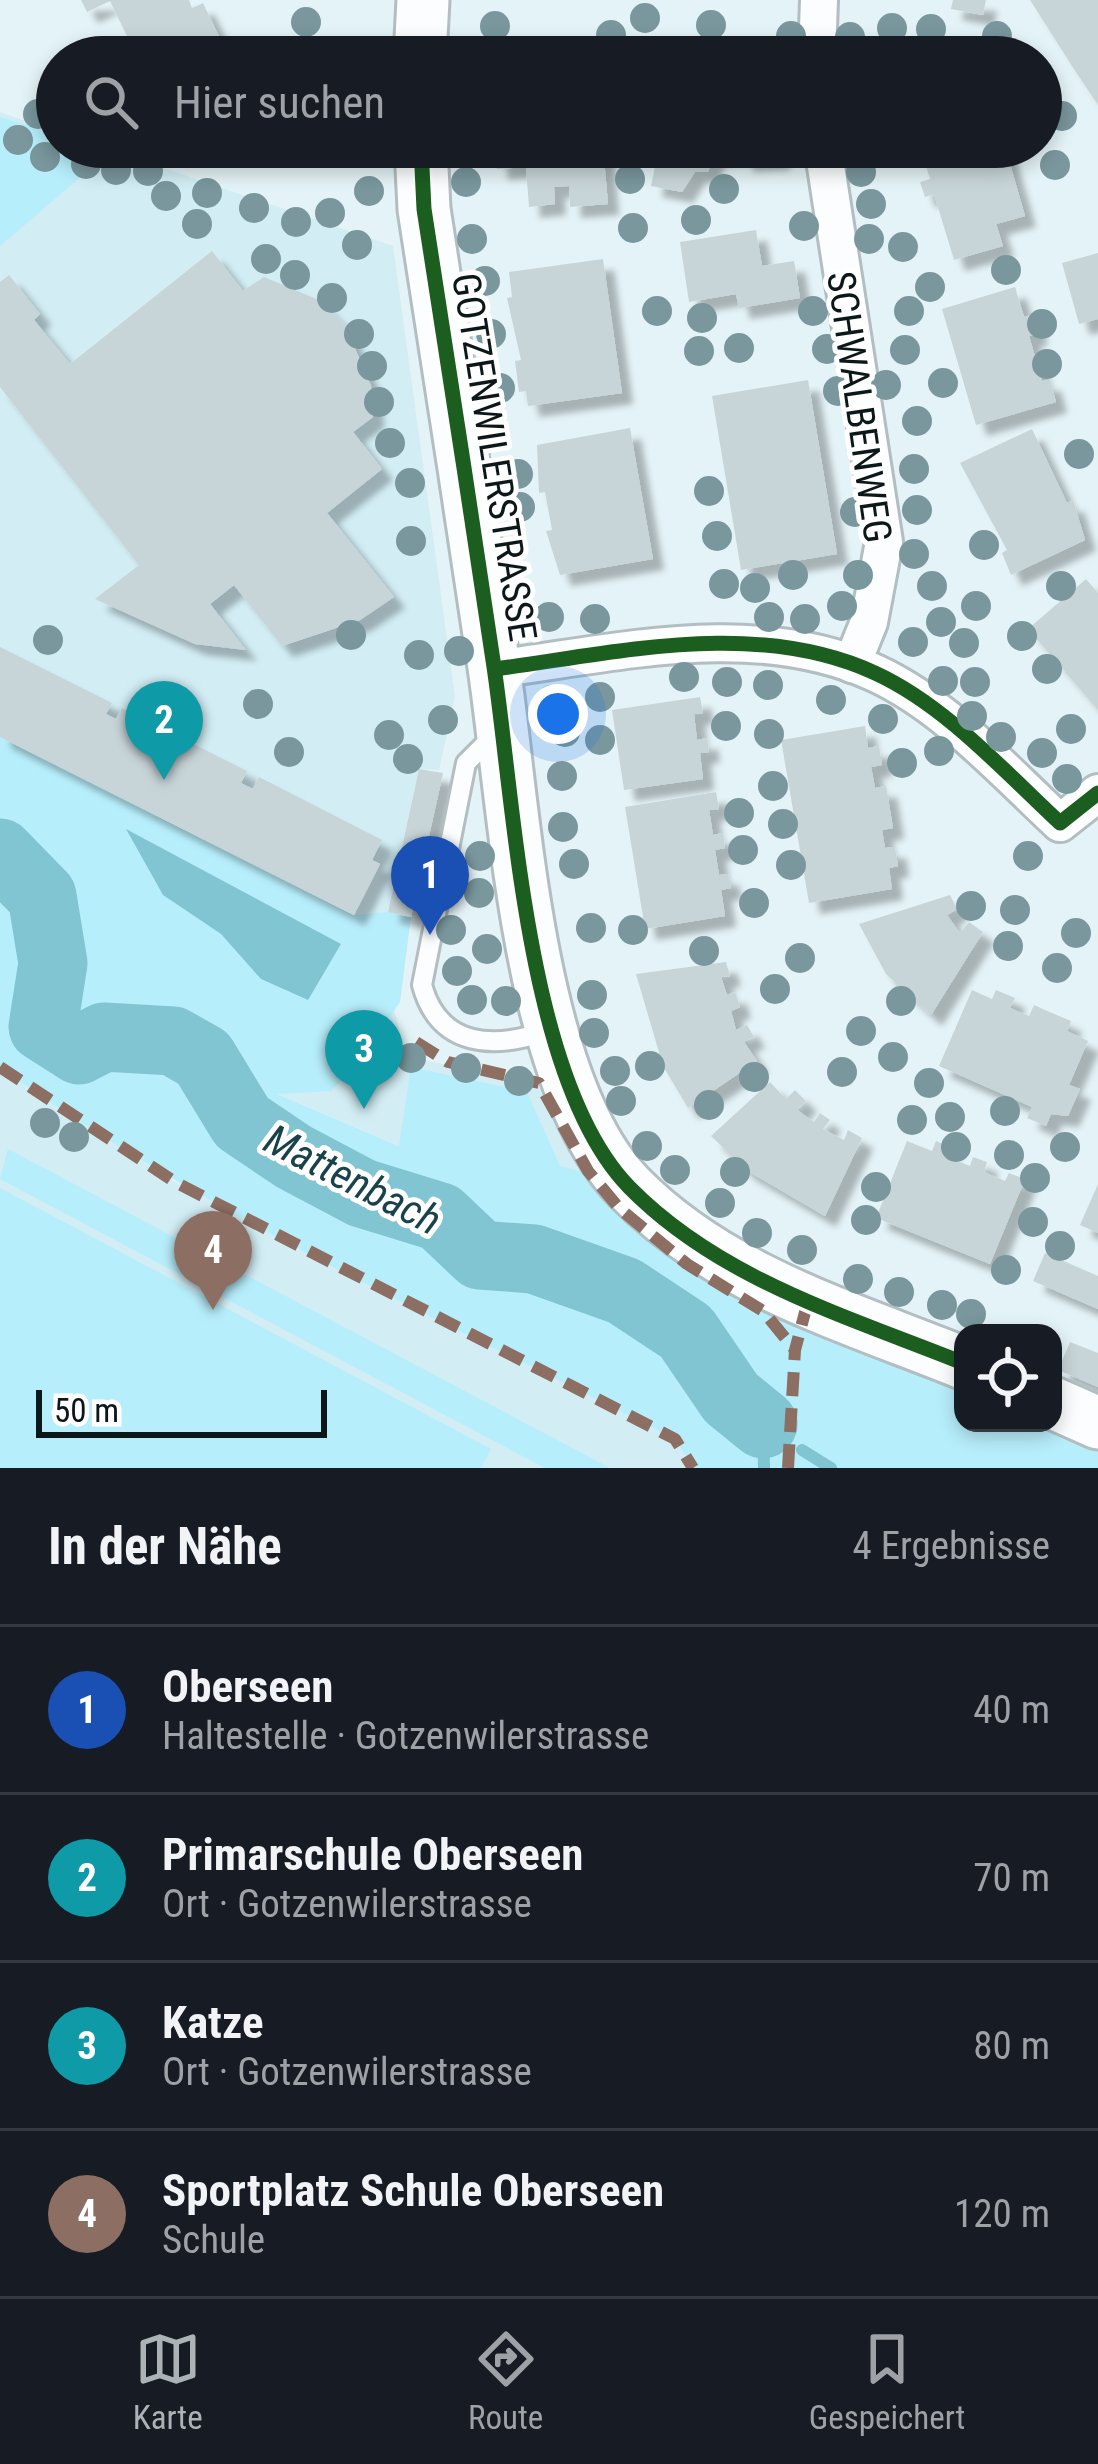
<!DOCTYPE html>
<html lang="de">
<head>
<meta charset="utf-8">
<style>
	:root { --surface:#171b24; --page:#20242c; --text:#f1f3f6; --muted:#9ea1a6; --line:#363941; --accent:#acb3b6 }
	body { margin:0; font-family:"Roboto Condensed",sans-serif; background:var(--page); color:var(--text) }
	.controls { position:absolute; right:36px; bottom:36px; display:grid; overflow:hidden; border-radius:24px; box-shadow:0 6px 18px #0003 }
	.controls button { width:108px; height:108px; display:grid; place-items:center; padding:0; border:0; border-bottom:3px solid var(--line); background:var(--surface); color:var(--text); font:60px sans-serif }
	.scale { position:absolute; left:36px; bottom:30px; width:291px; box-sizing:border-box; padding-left:12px; border:6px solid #0c1719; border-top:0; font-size:33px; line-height:42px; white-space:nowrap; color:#0c1719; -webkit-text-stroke:9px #fff; paint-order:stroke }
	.you { position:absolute; left:558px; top:714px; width:42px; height:42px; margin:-30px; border:9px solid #fff; border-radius:50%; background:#1a73e8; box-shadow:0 0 0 18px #1a73e833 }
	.badge { display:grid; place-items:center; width:78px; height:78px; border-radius:50%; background:var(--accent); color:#fff; font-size:39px; font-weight:700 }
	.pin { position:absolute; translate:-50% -99px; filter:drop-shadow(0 3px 6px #0008) }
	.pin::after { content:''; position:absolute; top:63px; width:42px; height:36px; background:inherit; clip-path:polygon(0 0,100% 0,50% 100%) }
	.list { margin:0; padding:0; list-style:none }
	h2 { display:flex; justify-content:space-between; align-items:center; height:156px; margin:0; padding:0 48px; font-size:51px }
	h2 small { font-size:39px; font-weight:400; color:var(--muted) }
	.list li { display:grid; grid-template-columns:78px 1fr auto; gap:36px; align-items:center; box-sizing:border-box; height:168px; padding:0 48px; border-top:3px solid var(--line) }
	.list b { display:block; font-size:45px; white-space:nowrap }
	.list p { margin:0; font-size:39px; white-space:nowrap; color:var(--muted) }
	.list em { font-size:39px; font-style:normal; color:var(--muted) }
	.icon { flex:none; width:66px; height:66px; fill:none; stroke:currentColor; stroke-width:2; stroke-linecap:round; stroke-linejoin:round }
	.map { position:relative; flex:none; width:1098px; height:1468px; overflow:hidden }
	.search { position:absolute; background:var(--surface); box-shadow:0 6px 18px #0003; left:36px; right:36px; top:36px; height:132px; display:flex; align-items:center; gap:30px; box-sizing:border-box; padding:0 42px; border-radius:66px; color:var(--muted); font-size:45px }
	.sheet { height:828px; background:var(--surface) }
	nav { display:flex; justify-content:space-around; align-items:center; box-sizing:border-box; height:168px; border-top:3px solid var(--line); background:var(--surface); font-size:33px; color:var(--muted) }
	nav a { display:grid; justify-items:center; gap:6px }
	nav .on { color:var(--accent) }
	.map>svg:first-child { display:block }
	.built { fill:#d2edf4 }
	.green { fill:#b7eefb; fill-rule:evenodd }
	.water { fill:#81c5d3 }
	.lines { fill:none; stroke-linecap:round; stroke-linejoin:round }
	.stream { stroke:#81c5d3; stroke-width:12 }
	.river { stroke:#81c5d3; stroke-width:69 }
	.building { fill:#c8d5d8; filter:url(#shadow) }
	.lane-casing { stroke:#b2bec1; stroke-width:24 }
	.street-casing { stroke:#b2bec1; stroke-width:42 }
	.secondary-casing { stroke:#b2bec1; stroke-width:57 }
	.lane { stroke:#fbfdfe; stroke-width:18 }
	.street { stroke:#fbfdfe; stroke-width:36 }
	.secondary { stroke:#fbfdfe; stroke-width:51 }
	.quiet { stroke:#8d6e63; stroke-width:12; stroke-dasharray:24 12; stroke-linecap:butt }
	.cycleway-casing { stroke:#fff; stroke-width:22 }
	.cycleway { stroke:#1b5e20; stroke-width:15 }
	.tree { fill:#79979d }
	.labels { text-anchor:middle; stroke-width:10; stroke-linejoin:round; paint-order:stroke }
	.street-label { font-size:39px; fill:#0c1719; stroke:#fff }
	.water-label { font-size:42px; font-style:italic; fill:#19424b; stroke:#fff }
</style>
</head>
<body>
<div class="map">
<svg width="1098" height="1468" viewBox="0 0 1098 1468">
	<defs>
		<filter id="shadow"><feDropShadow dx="11" dy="11" stdDeviation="3" flood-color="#0004"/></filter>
	</defs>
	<rect width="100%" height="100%" fill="#e4f3f7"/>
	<g class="built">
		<path d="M0 112 57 132V147H102L393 246 455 697 439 770 419 769 388 911 411 917 392 1004 407 1057 536 1082 584 1174 400 1146 273 1092 0 826Z"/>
		<path d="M0 1067 175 1182 675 1439 693 1468H0Z"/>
	</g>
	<g class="green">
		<path d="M0 117 57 134V147L112 150 0 246Z"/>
		<path d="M0 737 353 915 388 912 411 917 400 1002 358 1064 331 1091 277 1094 399 1146 411 1067 527 1092 560 1166 625 1183 963 1363V1423H1098V1468H693L675 1439C448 1322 208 1217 0 1067ZM127 830 308 1000 261 979 221 934 163 895Z"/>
		<path d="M8 1149 610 1468H545L0 1179Z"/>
		<path d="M0 1188 491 1449 481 1468H0Z"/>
	</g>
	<path class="water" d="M126 829 341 944 308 1000 261 979 221 934 163 895Z"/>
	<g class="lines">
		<g class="stream">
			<path d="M763 1424 764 1468"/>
			<path d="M802 1450 831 1468"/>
		</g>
		<path class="river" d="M0 853 42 896 53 963 43 1027 79 1050 104 1037 173 1041 203 1058 242 1122 294 1157 362 1193 440 1217 480 1255 534 1259 624 1291 686 1332 731 1398 763 1424"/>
	</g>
	<g class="building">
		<path d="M81 0H189L192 8 203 3 229 57H121L114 41 127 36 110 1 87 12Z"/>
		<path d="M953 0H986L983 15 951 9Z"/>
		<path d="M1030 0H1098V105L1074 69Z"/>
		<path d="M950 41 955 57H922L920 50Z"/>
		<path d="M495 147H603L608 204 570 207 569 186 554 187 555 204 529 207 526 167 497 169Z"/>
		<path d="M659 147H779V159L742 161V153L714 155 708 172H695L682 192 651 186Z"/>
		<path d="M920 147H1005L1025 216 996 224 1003 246 954 260 934 194 925 197 920 182 930 179Z"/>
		<path d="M756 230 762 266 794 261 800 298 739 308 736 294 689 302 680 242Z"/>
		<path d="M212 251 243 291 264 277 319 300 345 325 371 386 373 417 353 432 382 469 327 513 394 597 360 620 282 646 234 585 210 604 246 650 195 644 95 599 139 565 0 387V282L9 275 40 314 34 320 70 364Z"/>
		<path d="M1098 253V319L1079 324 1062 263Z"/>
		<path d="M603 259 622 393 528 406 526 391 519 392 515 361 521 360 507 298 512 297 509 272Z"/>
		<path d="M1015 287 1024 317 1031 315 1037 334 1029 336 1042 381 1050 380 1056 402 976 425 942 309Z"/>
		<path d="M808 380 837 554 741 570 712 396Z"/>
		<path d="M630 428 653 559 560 575 546 531 552 530 545 492 539 493 537 445Z"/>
		<path d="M1032 429 1067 503 1073 500 1085 540 1011 575 1002 553 1007 550 960 463Z"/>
		<path d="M1086 579 1098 593V710L1028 629Z"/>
		<path d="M0 647 112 703 106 714 116 719 122 708 247 771 241 783 253 789 259 777 382 840 372 860 380 864 354 915 0 737Z"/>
		<path d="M700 697 703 713 694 714 697 740 707 738 709 752 700 753 703 779 624 790 612 710Z"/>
		<path d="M865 726 868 748 879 746 882 765 871 767 875 788 886 786 893 828 882 830 885 848 895 847 898 866 889 868 892 889 809 903 781 740Z"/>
		<path d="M419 769 443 773 411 917 388 912Z"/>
		<path d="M716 792 719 809 709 810 713 835 723 833 725 848 715 850 719 875 728 874 731 888 721 890 725 916 645 929 625 807Z"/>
		<path d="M950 895 957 909 947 915 960 933 969 922 983 932 931 1015 886 974 859 924Z"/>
		<path d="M726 962 730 976 721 977 727 995 735 992 740 1007 731 1011 736 1030 747 1025 754 1037 744 1042 757 1061 688 1108 663 1066 636 974Z"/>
		<path d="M972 990 992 999 996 990 1015 998 1010 1008 1029 1016 1034 1005 1054 1014 1071 1021 1067 1031 1088 1041 1069 1085 1080 1089 1068 1116 1051 1114 1046 1126 1027 1118 1032 1107 939 1066Z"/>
		<path d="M770 1082 786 1099 795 1090 806 1101 797 1110 814 1122 820 1113 830 1120 823 1129 844 1140 848 1130 862 1138 825 1216 746 1170 711 1136Z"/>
		<path d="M907 1141 932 1151 936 1141 949 1147 945 1156 970 1166 973 1157 987 1162 984 1172 1005 1181 1009 1173 1025 1179 990 1264 876 1218Z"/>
		<path d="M1098 1184V1233L1080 1225Z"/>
		<path d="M1045 1253 1098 1276V1309L1033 1281Z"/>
		<path d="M1070 1342 1098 1353V1387L1058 1370Z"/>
	</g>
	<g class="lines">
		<g class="lane-casing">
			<path id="lane" d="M493 736 466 763 422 985C439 1048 495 1050 548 1030"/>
		</g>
		<g class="street-casing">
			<g id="street">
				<path d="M817 57 819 0"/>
				<path d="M823 147 884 542 869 622 852 664"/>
				<path d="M495 669C617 653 756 618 875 673 945 705 1004 771 1060 823L1098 793"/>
			</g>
		</g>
		<g class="secondary-casing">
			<g id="secondary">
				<path d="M420 57 423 0"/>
				<path d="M421 147 424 209C447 362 472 514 494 667 515 809 527 1082 629 1187 719 1279 846 1316 963 1363"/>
				<path d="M1053 1403 1098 1423"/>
			</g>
		</g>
		<use href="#lane" class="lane"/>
		<use href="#street" class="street"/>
		<use href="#secondary" class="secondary"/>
		<g class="quiet">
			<path d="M416 1042 448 1062 539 1083 588 1171 619 1208 687 1264 763 1311 795 1350"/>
			<path d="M0 1067 175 1182 675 1439 693 1468"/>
			<path d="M788 1468 795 1350 808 1301"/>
		</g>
		<g class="cycleway-casing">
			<g id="cycleway">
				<path d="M421 147 424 209C447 362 472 514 494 667 515 809 527 1082 629 1187 719 1279 846 1316 963 1363"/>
				<path d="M495 669C617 653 756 618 875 673 945 705 1004 771 1060 823L1098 793"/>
			</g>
		</g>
		<use href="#cycleway" class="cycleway"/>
	</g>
	<g class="tree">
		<circle cx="645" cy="18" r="15"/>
		<circle cx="306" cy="22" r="15"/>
		<circle cx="711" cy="25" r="15"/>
		<circle cx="495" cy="26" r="15"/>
		<circle cx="892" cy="28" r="15"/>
		<circle cx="931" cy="29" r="15"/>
		<circle cx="611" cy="35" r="15"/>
		<circle cx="791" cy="36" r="15"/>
		<circle cx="997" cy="36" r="15"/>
		<circle cx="850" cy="37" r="15"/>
		<circle cx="38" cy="114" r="15"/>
		<circle cx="1062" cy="116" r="15"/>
		<circle cx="18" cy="140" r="15"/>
		<circle cx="45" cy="157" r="15"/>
		<circle cx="86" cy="164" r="15"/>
		<circle cx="1055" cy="165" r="15"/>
		<circle cx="116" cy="170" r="15"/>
		<circle cx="148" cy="171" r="15"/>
		<circle cx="861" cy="172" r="15"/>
		<circle cx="630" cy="179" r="15"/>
		<circle cx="466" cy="182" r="15"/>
		<circle cx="724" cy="189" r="15"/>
		<circle cx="369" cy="191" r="15"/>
		<circle cx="207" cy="193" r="15"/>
		<circle cx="166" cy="196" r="15"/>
		<circle cx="871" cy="204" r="15"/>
		<circle cx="254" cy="208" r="15"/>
		<circle cx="330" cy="213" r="15"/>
		<circle cx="696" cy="220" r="15"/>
		<circle cx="296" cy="222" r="15"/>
		<circle cx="197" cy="224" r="15"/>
		<circle cx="804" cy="226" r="15"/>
		<circle cx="633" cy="228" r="15"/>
		<circle cx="472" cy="239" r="15"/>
		<circle cx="869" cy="239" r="15"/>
		<circle cx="357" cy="245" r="15"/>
		<circle cx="903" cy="247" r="15"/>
		<circle cx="266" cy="259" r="15"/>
		<circle cx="1006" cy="270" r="15"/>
		<circle cx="295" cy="275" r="15"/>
		<circle cx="485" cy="281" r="15"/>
		<circle cx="930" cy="287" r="15"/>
		<circle cx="332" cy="298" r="15"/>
		<circle cx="657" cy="311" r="15"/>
		<circle cx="813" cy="311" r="15"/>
		<circle cx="909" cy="311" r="15"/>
		<circle cx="702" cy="318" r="15"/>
		<circle cx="1042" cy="324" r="15"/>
		<circle cx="359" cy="334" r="15"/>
		<circle cx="491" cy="334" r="15"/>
		<circle cx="739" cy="348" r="15"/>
		<circle cx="827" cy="349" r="15"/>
		<circle cx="905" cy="350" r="15"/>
		<circle cx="699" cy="351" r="15"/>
		<circle cx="1047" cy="364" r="15"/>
		<circle cx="372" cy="366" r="15"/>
		<circle cx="943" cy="383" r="15"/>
		<circle cx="886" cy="385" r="15"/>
		<circle cx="500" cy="388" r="15"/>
		<circle cx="838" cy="391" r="15"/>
		<circle cx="379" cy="402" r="15"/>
		<circle cx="917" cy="421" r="15"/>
		<circle cx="390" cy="443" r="15"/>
		<circle cx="1079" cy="454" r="15"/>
		<circle cx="914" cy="469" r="15"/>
		<circle cx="518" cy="474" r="15"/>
		<circle cx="410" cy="483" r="15"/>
		<circle cx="709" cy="491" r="15"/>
		<circle cx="520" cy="507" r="15"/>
		<circle cx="917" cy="510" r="15"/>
		<circle cx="855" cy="512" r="15"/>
		<circle cx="717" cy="536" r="15"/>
		<circle cx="411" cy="541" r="15"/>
		<circle cx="984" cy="545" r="15"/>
		<circle cx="914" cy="554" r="15"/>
		<circle cx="793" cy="575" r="15"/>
		<circle cx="858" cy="575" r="15"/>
		<circle cx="724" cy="584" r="15"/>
		<circle cx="932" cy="586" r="15"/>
		<circle cx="1061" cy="586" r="15"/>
		<circle cx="755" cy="588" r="15"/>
		<circle cx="842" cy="606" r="15"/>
		<circle cx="976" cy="606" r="15"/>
		<circle cx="549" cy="617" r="15"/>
		<circle cx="769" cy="617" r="15"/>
		<circle cx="595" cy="619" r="15"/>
		<circle cx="805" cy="619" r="15"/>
		<circle cx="941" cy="622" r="15"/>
		<circle cx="351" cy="635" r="15"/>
		<circle cx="1022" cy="636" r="15"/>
		<circle cx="48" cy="640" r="15"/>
		<circle cx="913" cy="642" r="15"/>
		<circle cx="964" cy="643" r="15"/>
		<circle cx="459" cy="651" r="15"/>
		<circle cx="419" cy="655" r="15"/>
		<circle cx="1047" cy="669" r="15"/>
		<circle cx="684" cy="677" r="15"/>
		<circle cx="943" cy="681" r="15"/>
		<circle cx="727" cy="682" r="15"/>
		<circle cx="975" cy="682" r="15"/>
		<circle cx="768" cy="685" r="15"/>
		<circle cx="600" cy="697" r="15"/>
		<circle cx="552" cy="700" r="15"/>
		<circle cx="831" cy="700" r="15"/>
		<circle cx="258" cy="704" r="15"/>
		<circle cx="972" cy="716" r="15"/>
		<circle cx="883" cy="719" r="15"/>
		<circle cx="443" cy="720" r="15"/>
		<circle cx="726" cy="726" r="15"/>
		<circle cx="1071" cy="729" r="15"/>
		<circle cx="565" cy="732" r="15"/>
		<circle cx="769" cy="734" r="15"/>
		<circle cx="389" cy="735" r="15"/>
		<circle cx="1001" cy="737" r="15"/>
		<circle cx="600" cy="740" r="15"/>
		<circle cx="939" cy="751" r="15"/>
		<circle cx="289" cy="752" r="15"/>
		<circle cx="1042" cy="753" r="15"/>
		<circle cx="408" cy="759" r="15"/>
		<circle cx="902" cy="763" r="15"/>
		<circle cx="562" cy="776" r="15"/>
		<circle cx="1067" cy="779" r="15"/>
		<circle cx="773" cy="786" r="15"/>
		<circle cx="739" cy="813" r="15"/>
		<circle cx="783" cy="824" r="15"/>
		<circle cx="563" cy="827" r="15"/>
		<circle cx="743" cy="850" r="15"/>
		<circle cx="480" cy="856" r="15"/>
		<circle cx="1028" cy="856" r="15"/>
		<circle cx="574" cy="864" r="15"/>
		<circle cx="791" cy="865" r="15"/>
		<circle cx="479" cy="893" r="15"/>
		<circle cx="754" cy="903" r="15"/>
		<circle cx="971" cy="906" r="15"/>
		<circle cx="1015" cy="910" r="15"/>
		<circle cx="591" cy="928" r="15"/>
		<circle cx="451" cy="930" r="15"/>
		<circle cx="633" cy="930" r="15"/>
		<circle cx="1076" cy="933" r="15"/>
		<circle cx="1008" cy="946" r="15"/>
		<circle cx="487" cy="949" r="15"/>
		<circle cx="704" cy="951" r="15"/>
		<circle cx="800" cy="958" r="15"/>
		<circle cx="1057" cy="968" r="15"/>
		<circle cx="457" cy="971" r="15"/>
		<circle cx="775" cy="989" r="15"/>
		<circle cx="592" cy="995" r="15"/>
		<circle cx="472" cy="1000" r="15"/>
		<circle cx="506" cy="1001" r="15"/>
		<circle cx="901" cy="1001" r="15"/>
		<circle cx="861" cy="1031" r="15"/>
		<circle cx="594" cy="1033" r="15"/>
		<circle cx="893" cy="1057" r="15"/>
		<circle cx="411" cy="1058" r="15"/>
		<circle cx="650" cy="1066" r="15"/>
		<circle cx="466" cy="1068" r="15"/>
		<circle cx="615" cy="1071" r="15"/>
		<circle cx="842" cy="1072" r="15"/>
		<circle cx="754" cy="1077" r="15"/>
		<circle cx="519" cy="1081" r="15"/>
		<circle cx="929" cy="1083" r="15"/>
		<circle cx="621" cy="1101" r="15"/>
		<circle cx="709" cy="1105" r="15"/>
		<circle cx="1005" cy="1111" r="15"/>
		<circle cx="950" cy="1117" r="15"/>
		<circle cx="912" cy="1120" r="15"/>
		<circle cx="45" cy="1123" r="15"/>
		<circle cx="74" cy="1137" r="15"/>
		<circle cx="647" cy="1146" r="15"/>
		<circle cx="956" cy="1147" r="15"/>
		<circle cx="1065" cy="1147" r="15"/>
		<circle cx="1009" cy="1155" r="15"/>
		<circle cx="675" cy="1170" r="15"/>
		<circle cx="735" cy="1172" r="15"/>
		<circle cx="1035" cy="1178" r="15"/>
		<circle cx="876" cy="1187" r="15"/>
		<circle cx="720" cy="1203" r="15"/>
		<circle cx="866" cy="1220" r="15"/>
		<circle cx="1033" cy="1222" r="15"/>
		<circle cx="757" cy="1233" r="15"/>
		<circle cx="1060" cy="1246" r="15"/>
		<circle cx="802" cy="1250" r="15"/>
		<circle cx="1006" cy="1270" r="15"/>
		<circle cx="858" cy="1279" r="15"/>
		<circle cx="899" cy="1292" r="15"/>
		<circle cx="942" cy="1305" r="15"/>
		<circle cx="971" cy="1314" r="15"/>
	</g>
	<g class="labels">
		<g class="street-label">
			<text transform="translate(860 407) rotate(82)" y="14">SCHWALBENWEG</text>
			<text transform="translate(495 457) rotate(81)" y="14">GOTZENWILERSTRASSE</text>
		</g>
		<g class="water-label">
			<text transform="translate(353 1179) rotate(27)" y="15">Mattenbach</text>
		</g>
	</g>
</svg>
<div class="controls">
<button><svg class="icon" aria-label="locate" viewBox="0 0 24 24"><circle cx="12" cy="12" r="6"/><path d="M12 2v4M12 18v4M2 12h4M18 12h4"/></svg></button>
</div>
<div class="scale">50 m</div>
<div class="you"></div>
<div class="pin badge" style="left:430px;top:935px;background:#1a4fb4">1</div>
<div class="pin badge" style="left:164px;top:780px;background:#0f9aa8">2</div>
<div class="pin badge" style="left:364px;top:1109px;background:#0f9aa8">3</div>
<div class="pin badge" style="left:213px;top:1310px;background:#8d6e63">4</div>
<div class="search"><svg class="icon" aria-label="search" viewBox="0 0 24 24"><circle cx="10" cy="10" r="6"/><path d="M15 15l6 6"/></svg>Hier suchen</div>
</div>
<section class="sheet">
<h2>In der Nähe<small>4 Ergebnisse</small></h2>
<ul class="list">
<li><span class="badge" style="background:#1a4fb4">1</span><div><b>Oberseen</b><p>Haltestelle · Gotzenwilerstrasse</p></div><em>40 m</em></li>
<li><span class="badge" style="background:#0f9aa8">2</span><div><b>Primarschule Oberseen</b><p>Ort · Gotzenwilerstrasse</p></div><em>70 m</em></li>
<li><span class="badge" style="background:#0f9aa8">3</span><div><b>Katze</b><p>Ort · Gotzenwilerstrasse</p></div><em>80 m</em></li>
<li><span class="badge" style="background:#8d6e63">4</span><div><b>Sportplatz Schule Oberseen</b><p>Schule</p></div><em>120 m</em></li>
</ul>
</section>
<nav>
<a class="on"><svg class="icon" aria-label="map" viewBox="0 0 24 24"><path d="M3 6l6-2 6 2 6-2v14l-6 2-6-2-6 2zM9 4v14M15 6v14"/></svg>Karte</a>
<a><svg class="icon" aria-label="directions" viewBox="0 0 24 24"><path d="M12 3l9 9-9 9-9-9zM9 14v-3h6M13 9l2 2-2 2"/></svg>Route</a>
<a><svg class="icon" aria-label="saved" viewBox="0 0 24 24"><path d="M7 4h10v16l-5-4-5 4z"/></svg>Gespeichert</a>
</nav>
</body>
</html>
